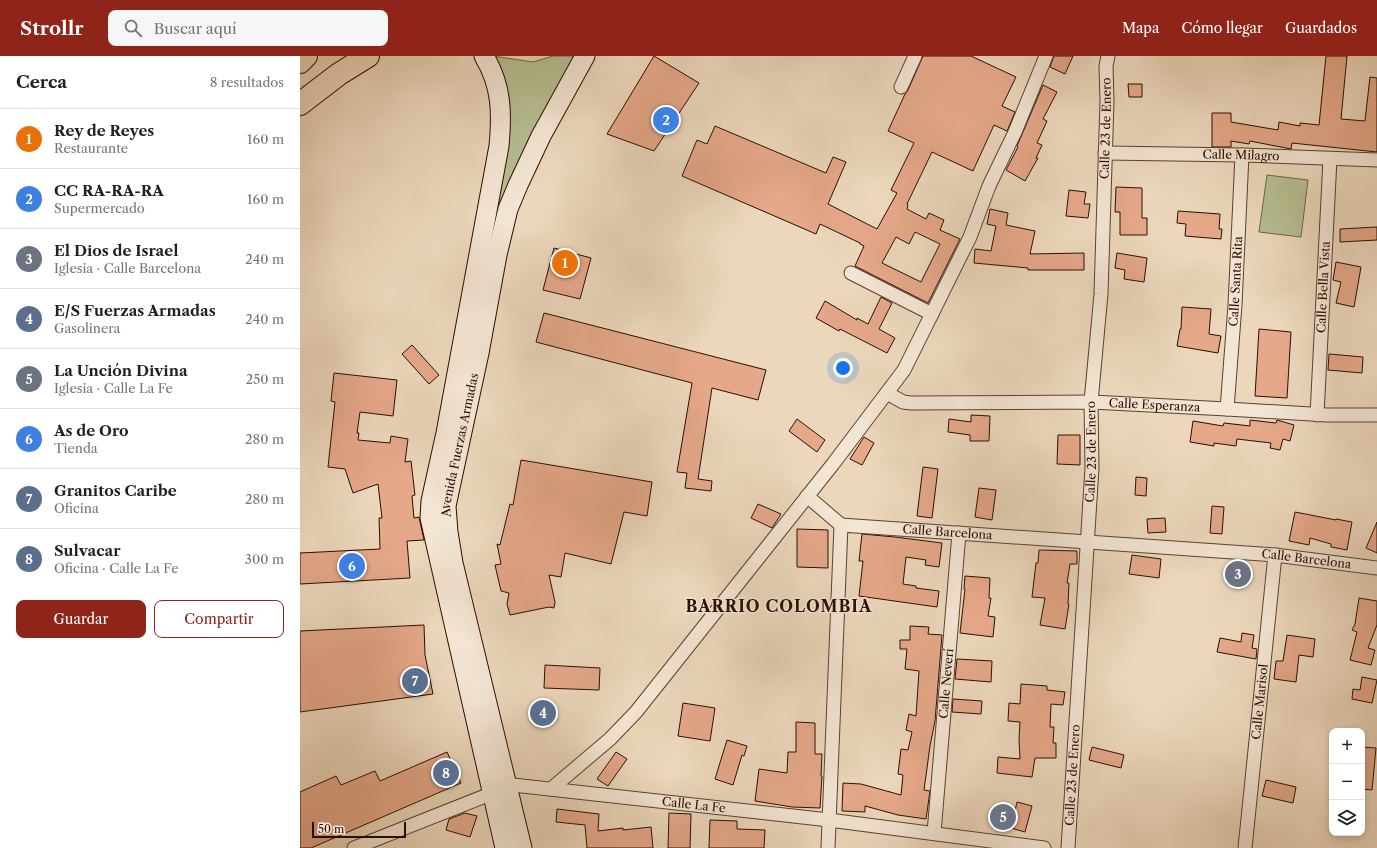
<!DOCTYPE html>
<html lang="es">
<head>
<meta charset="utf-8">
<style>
	:root { --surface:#fff; --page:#f6f6f6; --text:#202124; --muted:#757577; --line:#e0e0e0; --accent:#8f2418 }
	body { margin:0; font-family:"Libre Caslon Text",serif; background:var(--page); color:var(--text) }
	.controls { position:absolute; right:12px; bottom:12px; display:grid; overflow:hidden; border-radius:8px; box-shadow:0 2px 6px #0003 }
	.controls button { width:36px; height:36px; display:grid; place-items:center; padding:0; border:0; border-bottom:1px solid var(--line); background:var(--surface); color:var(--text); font:20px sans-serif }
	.scale { position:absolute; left:12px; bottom:10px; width:94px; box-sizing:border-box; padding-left:4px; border:2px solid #2a0e02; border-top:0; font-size:11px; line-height:14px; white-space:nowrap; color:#2a0e02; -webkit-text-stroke:3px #f3e5d3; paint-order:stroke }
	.you { position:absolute; left:543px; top:312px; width:14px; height:14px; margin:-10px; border:3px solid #fff; border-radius:50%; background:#1a73e8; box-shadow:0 0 0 6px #1a73e833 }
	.badge { display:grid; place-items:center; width:26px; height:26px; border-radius:50%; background:var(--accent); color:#fff; font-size:13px; font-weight:700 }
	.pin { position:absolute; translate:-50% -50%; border:2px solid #fff; box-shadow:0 1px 4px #0006 }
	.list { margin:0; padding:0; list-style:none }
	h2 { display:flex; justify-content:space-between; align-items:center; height:52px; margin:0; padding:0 16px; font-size:17px }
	h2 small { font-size:13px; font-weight:400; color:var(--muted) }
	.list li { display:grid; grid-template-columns:26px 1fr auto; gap:12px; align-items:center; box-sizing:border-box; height:60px; padding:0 16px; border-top:1px solid var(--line) }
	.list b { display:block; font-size:15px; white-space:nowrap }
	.list p { margin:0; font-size:13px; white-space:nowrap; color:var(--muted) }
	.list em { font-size:13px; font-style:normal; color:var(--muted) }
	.actions { display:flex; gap:8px; padding:12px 16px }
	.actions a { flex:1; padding:9px 0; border:1px solid var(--accent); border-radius:8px; text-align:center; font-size:14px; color:var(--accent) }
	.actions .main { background:var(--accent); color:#fff }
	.icon { flex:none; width:22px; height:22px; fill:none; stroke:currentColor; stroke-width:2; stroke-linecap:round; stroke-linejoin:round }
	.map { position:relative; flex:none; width:1077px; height:792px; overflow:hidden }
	header { display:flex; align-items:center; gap:24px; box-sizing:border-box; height:56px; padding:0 20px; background:var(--accent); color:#fff }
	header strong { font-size:19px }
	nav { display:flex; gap:22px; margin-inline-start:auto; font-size:14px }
	.search { width:280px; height:36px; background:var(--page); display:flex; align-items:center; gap:10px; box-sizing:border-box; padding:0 14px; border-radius:8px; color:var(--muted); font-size:15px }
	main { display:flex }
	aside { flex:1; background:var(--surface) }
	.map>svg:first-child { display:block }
	.green { fill:#b6be92; stroke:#70664a }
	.building { fill:#e5a889; stroke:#2a0e02; fill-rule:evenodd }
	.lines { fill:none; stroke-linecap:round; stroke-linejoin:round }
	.street-casing { stroke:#5a4030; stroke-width:15 }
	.secondary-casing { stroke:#2a0e02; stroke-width:21 }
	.highway-casing { stroke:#2a0e02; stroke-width:24 }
	.street { stroke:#f3e5d3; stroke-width:13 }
	.secondary { stroke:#f3e5d3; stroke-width:19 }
	.highway { stroke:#ecd7bc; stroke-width:22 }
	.labels { text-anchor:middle; stroke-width:3; stroke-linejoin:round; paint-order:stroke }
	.street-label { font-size:12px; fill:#2a0e02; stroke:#f3e5d3 }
	.district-label { font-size:16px; font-weight:bold; letter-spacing:1px; fill:#2a0e02; stroke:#f3e5d3 }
</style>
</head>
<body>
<header>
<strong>Strollr</strong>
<div class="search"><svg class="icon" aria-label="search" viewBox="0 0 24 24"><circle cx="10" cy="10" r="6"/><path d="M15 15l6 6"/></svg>Buscar aquí</div>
<nav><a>Mapa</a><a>Cómo llegar</a><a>Guardados</a></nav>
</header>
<main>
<aside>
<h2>Cerca<small>8 resultados</small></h2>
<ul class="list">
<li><span class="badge" style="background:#e8710a">1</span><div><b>Rey de Reyes</b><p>Restaurante</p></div><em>160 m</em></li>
<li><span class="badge" style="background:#3f7fe0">2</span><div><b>CC RA-RA-RA</b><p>Supermercado</p></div><em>160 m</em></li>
<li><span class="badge" style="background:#6b7280">3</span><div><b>El Dios de Israel</b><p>Iglesia · Calle Barcelona</p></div><em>240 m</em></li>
<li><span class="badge" style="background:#5c6f8a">4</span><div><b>E/S Fuerzas Armadas</b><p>Gasolinera</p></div><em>240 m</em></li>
<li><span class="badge" style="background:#6b7280">5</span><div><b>La Unción Divina</b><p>Iglesia · Calle La Fe</p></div><em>250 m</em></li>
<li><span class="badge" style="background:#3f7fe0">6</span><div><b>As de Oro</b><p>Tienda</p></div><em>280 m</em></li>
<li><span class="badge" style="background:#5c6f8a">7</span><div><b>Granitos Caribe</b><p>Oficina</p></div><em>280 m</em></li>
<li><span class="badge" style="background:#5c6f8a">8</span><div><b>Sulvacar</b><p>Oficina · Calle La Fe</p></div><em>300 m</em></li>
</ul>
<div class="actions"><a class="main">Guardar</a><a>Compartir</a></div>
</aside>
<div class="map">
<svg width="1077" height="792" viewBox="0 0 1077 792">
	<rect width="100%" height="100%" fill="#ecd7bc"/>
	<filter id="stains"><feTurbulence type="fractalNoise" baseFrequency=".005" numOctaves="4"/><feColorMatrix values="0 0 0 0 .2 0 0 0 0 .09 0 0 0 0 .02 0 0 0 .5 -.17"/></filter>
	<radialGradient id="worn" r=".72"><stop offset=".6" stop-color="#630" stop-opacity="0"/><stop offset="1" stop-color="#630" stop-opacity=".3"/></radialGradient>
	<g class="green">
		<path d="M193 0 233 6 253 0H278L198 174 193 173Z"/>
		<path d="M967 119 1008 124 1001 181 959 176Z"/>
	</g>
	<g class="building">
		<path d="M354 0 399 27 354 95 307 78Z"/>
		<path d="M623 0H671L716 21 702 50 715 56 708 73 707 75 694 69 673 115 632 96 607 148 608 149 607 153 626 163 629 157 644 164 640 174 660 183 628 247 555 210 564 190 560 188V187L520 168 516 178 382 120 397 84 407 88 415 70 526 117 533 101 546 106 528 148 577 173 597 137 591 134 614 87 588 75 605 38 608 34ZM615 176 640 188 621 226 582 207 596 181 609 188Z"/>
		<path d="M754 0H773L765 18 750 11Z"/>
		<path d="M1026 0H1047L1041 63 1065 65 1070 21 1077 22V96L992 87 991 93 950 85 949 88 931 85V91H912V57H931V66L978 74 979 66 1000 70V67L1019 69Z"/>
		<path d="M828 28H842V41H829Z"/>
		<path d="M743 29 757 36 743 63 747 65 737 87 742 89 736 102H738L725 125 706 114 718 91 717 90Z"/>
		<path d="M816 131 842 132V162H847V179H820V156H815Z"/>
		<path d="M769 134 786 136 784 148H790L788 162 766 160Z"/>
		<path d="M690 153 708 157 706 169 735 175 730 198 784 197V214H728V212L674 207 675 193 691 195 696 170 687 168Z"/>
		<path d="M878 155 920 158 919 173H922L921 183 885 180 886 168 877 167Z"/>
		<path d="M1077 171V184L1040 186V173Z"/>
		<path d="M254 192 291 202 280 243 243 234Z"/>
		<path d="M817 197 847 202 844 226 824 223 825 214 815 212Z"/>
		<path d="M1036 206 1061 211 1054 251 1036 247 1041 226 1033 224Z"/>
		<path d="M581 241 592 247 579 273 595 282 587 297 540 273 539 275 516 262 525 245 557 264V262L568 268Z"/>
		<path d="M882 251 911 253 909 278 921 280 918 297 877 290 880 273H881Z"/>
		<path d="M244 257 466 314 458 344 412 332 398 423 412 425 411 435 385 432 387 417 377 416 392 327 236 286Z"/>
		<path d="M959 273 991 276 987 342 955 340Z"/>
		<path d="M112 289 139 319 129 328 102 298Z"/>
		<path d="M1029 298 1063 301 1062 317 1028 314Z"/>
		<path d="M34 317 97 324 93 360 60 356 57 377H59L58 384 90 387 91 380 108 383 105 406 111 405 115 439 112 440 114 462 119 461 124 484 107 485 110 522 0 528V497L80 493 79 462H82L78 428 53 437 45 413 28 411 35 346 31 345Z"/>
		<path d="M671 359 690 360 689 385H670V379L648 376 649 363 671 366Z"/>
		<path d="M497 363 525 384 517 396 489 375Z"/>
		<path d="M950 364 976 367 977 364 994 369 990 385 983 383 980 394 970 392 971 387 937 383 936 390 914 387V390L890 386 893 365 923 370 924 367 950 370Z"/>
		<path d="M758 379H780V409L757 408Z"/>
		<path d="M564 381 574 387 562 409 550 403Z"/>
		<path d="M221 404 352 426 347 460 324 456 311 508 265 497 261 521 249 519 255 546 254 552 249 551 210 559 207 548 209 537 201 535 195 509 201 508 197 488 200 489 210 448 213 449Z"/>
		<path d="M623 411 638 413 632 462 617 460Z"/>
		<path d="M836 421 847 422 846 440 835 439Z"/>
		<path d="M679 432 696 434 692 464 675 461Z"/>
		<path d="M458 448 481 458 472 472 451 462Z"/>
		<path d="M912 450 924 451 922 478 910 477Z"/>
		<path d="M995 456 1036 464V463L1052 466 1047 494 1031 491V488L1010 482 1009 489 989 485Z"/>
		<path d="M865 462 866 476 848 477 847 463Z"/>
		<path d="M1077 466V497L1066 492Z"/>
		<path d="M497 473 528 474V512L497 511Z"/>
		<path d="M562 478 595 481 642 487 639 511 625 509 626 504 606 501 603 528 616 530V532L639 535 637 551 559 540 563 505H559Z"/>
		<path d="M739 494 777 495V508H770L767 527H769L768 548H769L765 573 740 569 745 542 732 541 736 507H738Z"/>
		<path d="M832 499 861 503 859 522 829 518Z"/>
		<path d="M665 520 690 522 689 542H691L688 560 695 561 693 581 660 577 665 533H664Z"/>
		<path d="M1059 542 1077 545V569L1068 592 1075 594 1071 609 1050 604 1057 576 1052 574 1055 568Z"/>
		<path d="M124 569 125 599 133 638 0 656V575Z"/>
		<path d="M610 570 629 571 628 578 642 579 635 665 630 690 624 734 630 735 626 763 598 759 565 750V756L542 755 543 727 561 728 601 739 603 719 598 718 601 693 608 694 612 676 606 674 609 658 616 660 619 615 605 613 607 593H600V584H610Z"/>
		<path d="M942 577 954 579 952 592 957 593 956 603 917 596 920 582 941 586Z"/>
		<path d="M987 579 1015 583 1013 601 999 599 996 626 974 623 976 605H983Z"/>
		<path d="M657 603 692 605 691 626 655 623Z"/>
		<path d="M245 609 300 612 299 634 244 632Z"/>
		<path d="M1062 621 1077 624 1072 647 1052 643 1053 633 1060 634Z"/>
		<path d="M721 628 747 630V634L765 636 763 649 751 648 750 671H754L753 687H756V702H735L732 721 697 717 698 701 720 703 719 683 720 666 708 665 709 647 720 648Z"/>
		<path d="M653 643 682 645 681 658 652 656Z"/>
		<path d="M383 647 415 652 410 685 378 680Z"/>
		<path d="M496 666 515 667V698H522L521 720H522L520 752 492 751 455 745 459 713 487 717 488 696H496Z"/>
		<path d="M427 684 447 690 444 700 442 699 433 729 415 723Z"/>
		<path d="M792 691 824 699 821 712 789 704Z"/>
		<path d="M1062 691 1076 692 1072 734 1062 733Z"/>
		<path d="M147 696 161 727 11 792H0V736L36 720 41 729 75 715 80 725Z"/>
		<path d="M316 696 327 703 308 730 297 723Z"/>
		<path d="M966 724 996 731 993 747 962 740Z"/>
		<path d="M717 746 732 750 725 776 711 772Z"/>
		<path d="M257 753 299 758 298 775 323 772V774L351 771 353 792H287L285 769 256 766Z"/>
		<path d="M165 757 177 760 170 781 146 774 149 763Z"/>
		<path d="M369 757 391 758 390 792H368Z"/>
		<path d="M410 764 437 765V773L465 774 464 792H409Z"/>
	</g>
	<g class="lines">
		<g class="street-casing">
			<g id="street">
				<path d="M601 31 615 0"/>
				<path id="s1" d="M805 97 942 99 1077 104"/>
				<path d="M551 217 632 258"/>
				<path id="s2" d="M587 337 603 346 611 347 791 346 927 353 1027 359H1077"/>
				<path id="s3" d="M927 353 935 249 942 99"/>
				<path id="s4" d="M1017 359 1030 103"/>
				<path d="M507 440 541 469"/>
				<path d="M251 733 310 683 336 656 533 408 604 314 670 181 689 130 715 76 746 0"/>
				<path id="s5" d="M634 777 659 477"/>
				<path id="s6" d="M54 792 213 729 529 764 744 792"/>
				<path id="s7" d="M528 792 541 469 975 499 1077 512"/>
				<path id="s8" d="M768 792 792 412 791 346 801 238 807 45 806 10 808 0"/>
				<path id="s9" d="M945 792 975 499"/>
			</g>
		</g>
		<g class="secondary-casing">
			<g id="secondary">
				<path d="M184 0C202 30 202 57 199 90L146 377 131 445 130 462 205 792"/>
				<path id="s10" d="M222 792 153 507 148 476 146 450 179 297 197 199 208 153 218 129 241 80 285 0"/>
			</g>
		</g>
		<g class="highway-casing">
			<g id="highway">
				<path d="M0 6 6 0"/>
				<path d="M0 48 39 18 68 0"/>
			</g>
		</g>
		<use href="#street" class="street"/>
		<use href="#secondary" class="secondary"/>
		<use href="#highway" class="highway"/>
	</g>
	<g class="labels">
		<g class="street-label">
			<text dy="4" stroke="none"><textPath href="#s8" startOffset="721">Calle 23 de Enero</textPath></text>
			<text dy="4" stroke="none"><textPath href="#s1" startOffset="136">Calle Milagro</textPath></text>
			<text dy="4" stroke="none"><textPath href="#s3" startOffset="128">Calle Santa Rita</textPath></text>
			<text dy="4" stroke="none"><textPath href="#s4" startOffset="128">Calle Bella Vista</textPath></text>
			<text dy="4" stroke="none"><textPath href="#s2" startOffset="270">Calle Esperanza</textPath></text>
			<text dy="4" stroke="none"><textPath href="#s10" startOffset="413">Avenida Fuerzas Armadas</textPath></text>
			<text dy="4" stroke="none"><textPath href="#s8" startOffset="397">Calle 23 de Enero</textPath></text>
			<text dy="4" stroke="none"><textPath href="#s7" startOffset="430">Calle Barcelona</textPath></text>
			<text dy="4" stroke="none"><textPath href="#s7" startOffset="790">Calle Barcelona</textPath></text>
			<text dy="4" stroke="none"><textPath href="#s5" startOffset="150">Calle Neverí</textPath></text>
			<text dy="4" stroke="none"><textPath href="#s9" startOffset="147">Calle Marisol</textPath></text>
			<text dy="4" stroke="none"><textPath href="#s8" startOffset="73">Calle 23 de Enero</textPath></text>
			<text dy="4" stroke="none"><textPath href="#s6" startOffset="353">Calle La Fe</textPath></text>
		</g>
		<g class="district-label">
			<text x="479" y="556">BARRIO COLOMBIA</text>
		</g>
	</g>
	<rect width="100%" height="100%" filter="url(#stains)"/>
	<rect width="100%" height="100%" fill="url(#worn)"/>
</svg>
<div class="controls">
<button>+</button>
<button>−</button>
<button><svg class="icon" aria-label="layers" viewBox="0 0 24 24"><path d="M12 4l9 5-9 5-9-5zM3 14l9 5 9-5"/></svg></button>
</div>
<div class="scale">50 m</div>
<div class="you"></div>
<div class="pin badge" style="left:265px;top:207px;background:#e8710a">1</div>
<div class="pin badge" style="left:366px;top:64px;background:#3f7fe0">2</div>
<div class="pin badge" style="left:938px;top:518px;background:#6b7280">3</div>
<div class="pin badge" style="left:243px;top:657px;background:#5c6f8a">4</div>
<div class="pin badge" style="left:703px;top:761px;background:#6b7280">5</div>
<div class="pin badge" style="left:52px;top:510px;background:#3f7fe0">6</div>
<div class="pin badge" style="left:115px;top:625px;background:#5c6f8a">7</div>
<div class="pin badge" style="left:146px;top:717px;background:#5c6f8a">8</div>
</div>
</main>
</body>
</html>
